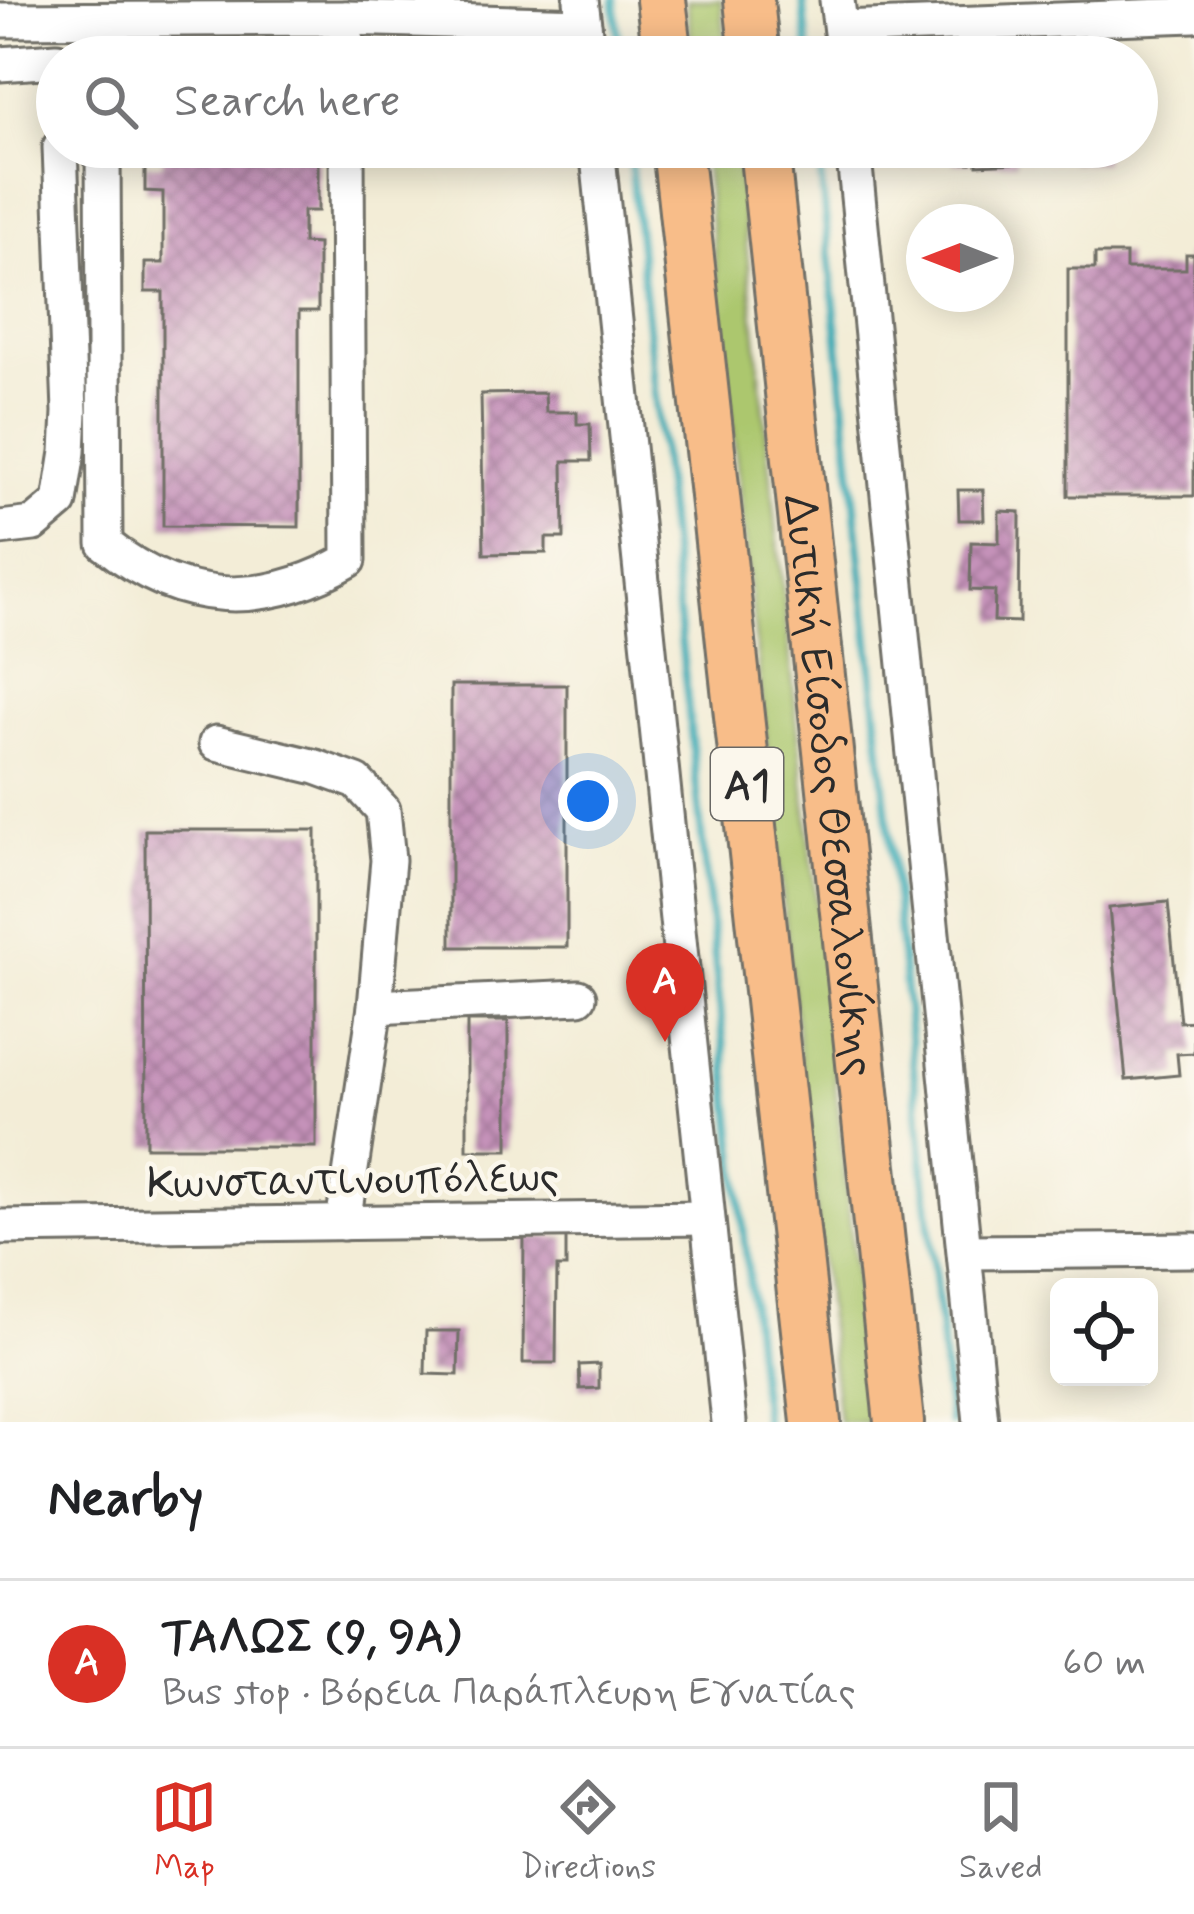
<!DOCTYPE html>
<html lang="en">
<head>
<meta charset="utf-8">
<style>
	:root { --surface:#fff; --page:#f6f6f6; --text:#202124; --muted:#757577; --line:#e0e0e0; --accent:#d93025 }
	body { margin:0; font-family:Mynerve,sans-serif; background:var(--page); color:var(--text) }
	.controls { position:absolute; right:36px; bottom:36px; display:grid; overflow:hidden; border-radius:18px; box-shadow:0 6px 30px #0003 }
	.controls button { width:108px; height:108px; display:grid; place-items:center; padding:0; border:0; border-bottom:3px solid var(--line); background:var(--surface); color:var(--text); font:60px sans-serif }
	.compass { position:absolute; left:906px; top:204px; width:108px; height:108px; border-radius:50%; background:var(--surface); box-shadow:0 6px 30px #0003; rotate:270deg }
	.you { position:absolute; left:588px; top:801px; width:42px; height:42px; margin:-30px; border:9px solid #fff; border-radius:50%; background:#1a73e8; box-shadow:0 0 0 18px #1a73e833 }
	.badge { display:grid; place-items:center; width:78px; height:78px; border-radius:50%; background:var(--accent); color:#fff; font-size:39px; font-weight:700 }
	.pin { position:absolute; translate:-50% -99px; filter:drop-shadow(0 3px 6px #0008) }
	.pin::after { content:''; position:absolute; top:63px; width:42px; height:36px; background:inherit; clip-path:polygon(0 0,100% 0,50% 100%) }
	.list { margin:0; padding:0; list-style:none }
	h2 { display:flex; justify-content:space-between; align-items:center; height:156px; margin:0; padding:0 48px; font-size:51px }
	h2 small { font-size:39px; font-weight:400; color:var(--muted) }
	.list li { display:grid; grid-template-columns:78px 1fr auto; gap:36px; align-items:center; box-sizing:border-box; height:168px; padding:0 48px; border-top:3px solid var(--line) }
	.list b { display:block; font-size:45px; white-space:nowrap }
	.list p { margin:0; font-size:39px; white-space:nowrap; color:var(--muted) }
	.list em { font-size:39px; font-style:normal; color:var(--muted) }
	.icon { flex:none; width:66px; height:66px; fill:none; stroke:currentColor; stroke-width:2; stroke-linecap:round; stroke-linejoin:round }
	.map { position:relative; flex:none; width:1194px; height:1422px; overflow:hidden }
	.search { position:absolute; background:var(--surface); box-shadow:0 6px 30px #0003; left:36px; right:36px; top:36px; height:132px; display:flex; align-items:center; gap:30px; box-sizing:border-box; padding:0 42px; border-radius:66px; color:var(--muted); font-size:45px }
	.sheet { height:324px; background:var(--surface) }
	nav { display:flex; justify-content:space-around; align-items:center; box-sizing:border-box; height:168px; border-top:3px solid var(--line); background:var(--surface); font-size:33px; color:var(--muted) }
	nav a { display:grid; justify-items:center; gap:6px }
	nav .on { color:var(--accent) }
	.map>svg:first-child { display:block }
	.green { fill:#acc76e; stroke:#6c794c; stroke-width:3 }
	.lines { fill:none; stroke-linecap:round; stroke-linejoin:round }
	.stream { stroke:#3bacb6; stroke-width:8 }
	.building { fill:url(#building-cross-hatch) }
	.minor-casing { stroke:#716f67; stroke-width:39 }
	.highway-casing { stroke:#716f67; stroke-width:54 }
	.minor { stroke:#fff; stroke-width:33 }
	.highway { stroke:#f8bd89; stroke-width:48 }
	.labels { text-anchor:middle; stroke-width:9; stroke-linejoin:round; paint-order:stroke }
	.shield { fill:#fbf7ec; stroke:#696865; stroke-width:3 }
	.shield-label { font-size:42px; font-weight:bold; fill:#2b2b2b }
	.street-label { font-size:45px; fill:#2b2b2b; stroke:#fbf7ec }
</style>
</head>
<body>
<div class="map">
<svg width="1194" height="1422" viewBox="0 0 1194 1422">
	<defs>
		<pattern id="building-cross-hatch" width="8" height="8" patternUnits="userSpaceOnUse" patternTransform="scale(3)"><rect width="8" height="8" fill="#c592b9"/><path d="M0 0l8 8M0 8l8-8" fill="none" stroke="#a07797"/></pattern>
	</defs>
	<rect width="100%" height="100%" fill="#fbf7ec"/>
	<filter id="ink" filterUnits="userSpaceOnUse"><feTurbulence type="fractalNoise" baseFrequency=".00833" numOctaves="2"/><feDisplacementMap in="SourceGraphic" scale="24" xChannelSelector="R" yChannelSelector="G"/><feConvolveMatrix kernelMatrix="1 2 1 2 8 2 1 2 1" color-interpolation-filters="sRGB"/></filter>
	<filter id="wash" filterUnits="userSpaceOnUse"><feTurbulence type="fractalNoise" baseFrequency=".004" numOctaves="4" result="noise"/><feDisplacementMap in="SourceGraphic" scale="48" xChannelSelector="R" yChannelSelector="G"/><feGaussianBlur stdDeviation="2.7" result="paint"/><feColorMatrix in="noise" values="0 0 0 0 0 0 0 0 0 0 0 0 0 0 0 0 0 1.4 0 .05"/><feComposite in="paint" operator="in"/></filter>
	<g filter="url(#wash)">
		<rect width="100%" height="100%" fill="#f3edd7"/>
		<g class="green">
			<path d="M687 0H721L727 57H693Z"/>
			<path d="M703 147H736L871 1422H839Z"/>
		</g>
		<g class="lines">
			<g class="stream">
				<path d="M614 0 620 57"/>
				<path d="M803 0 809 57"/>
				<path d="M629 147C671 572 721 997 764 1422"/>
				<path d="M818 147 950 1422"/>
			</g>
		</g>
		<g id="blocks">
			<g class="building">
				<path d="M480 40V57H448V41Z"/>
				<path d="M163 147H318V211H303V243L318 244V311H299V527L163 526V292H145V263H163V192L145 191V164H163Z"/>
				<path d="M522 147H546V160L523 161Z"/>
				<rect x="953" y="147" width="18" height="16"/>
				<path d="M999 147H1016V163L977 165 976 152 999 151Z"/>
				<rect x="1070" y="147" width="34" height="16"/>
				<path d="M1095 254H1126V269H1186V254H1194V496H1068V269H1095Z"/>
				<path d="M545 393 546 412H577V424H590L591 461H563L564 538H546V553L484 554 481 394Z"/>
				<path d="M958 490H983L984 520H959Z"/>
				<path d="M999 511 1020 512 1019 622 994 621 995 591 970 590 971 542 999 543Z"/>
				<rect x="451" y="685" width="116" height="262"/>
				<path d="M145 830H316V1147H146Z"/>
				<path d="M1168 902 1180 1022 1194 1021V1053L1177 1054 1179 1075 1126 1080 1109 908Z"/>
				<rect x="467" y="1021" width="41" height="129"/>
				<path d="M524 1237H566V1267H557L556 1363H523Z"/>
				<path d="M426 1331H459L458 1375 425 1374Z"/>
				<path d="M599 1364V1388L580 1389 579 1365Z"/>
			</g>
		</g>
	</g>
	<g filter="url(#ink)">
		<use href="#blocks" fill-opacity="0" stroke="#716f67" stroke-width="3"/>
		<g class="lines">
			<g class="minor-casing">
				<g id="minor">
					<path d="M581 0 588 57"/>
					<path d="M837 0 844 57"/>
					<path d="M346 18V57"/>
					<path d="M0 20 346 18 584 25"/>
					<path d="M841 28 1194 15"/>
					<path d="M0 64 57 60"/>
					<path d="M103 147 105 544C182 606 264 609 349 560L347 147"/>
					<path d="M597 147 729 1422"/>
					<path d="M853 147 981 1422"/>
					<path d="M0 528 34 524 60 502 68 452 70 412 60 147"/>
					<path d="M216 743 316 767 357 782 383 810 388 860 375 1007 343 1223"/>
					<path d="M375 1007 579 997"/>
					<path d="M0 1227 707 1218"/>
					<path d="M965 1252 1194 1250"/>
				</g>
			</g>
			<g class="highway-casing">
				<g id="highway">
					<path d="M661 0 668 57"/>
					<path d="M749 0 755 57"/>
					<path d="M677 147 816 1422"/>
					<path id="s1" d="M764 147 899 1422"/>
				</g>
			</g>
			<use href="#minor" class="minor"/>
			<use href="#highway" class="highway"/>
		</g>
	</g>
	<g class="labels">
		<rect class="shield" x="711" y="748" width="72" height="72" rx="9"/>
		<g class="shield-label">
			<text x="747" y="799">Α1</text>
		</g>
		<g class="street-label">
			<text dy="16" stroke="none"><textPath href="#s1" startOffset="642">Δυτική Είσοδος Θεσσαλονίκης</textPath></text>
			<text transform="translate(353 1178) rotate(-1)" y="16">Κωνσταντινουπόλεως</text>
		</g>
	</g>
</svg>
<div class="controls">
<button><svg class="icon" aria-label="locate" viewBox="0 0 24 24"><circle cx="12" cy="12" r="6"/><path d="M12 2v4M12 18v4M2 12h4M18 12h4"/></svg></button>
</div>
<svg class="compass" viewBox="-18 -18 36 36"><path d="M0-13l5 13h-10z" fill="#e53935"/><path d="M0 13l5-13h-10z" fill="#757577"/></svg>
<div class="you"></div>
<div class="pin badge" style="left:665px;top:1042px">A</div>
<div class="search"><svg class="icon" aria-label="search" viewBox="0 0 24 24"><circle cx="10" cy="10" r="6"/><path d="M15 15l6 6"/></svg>Search here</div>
</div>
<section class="sheet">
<h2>Nearby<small></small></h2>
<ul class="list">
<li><span class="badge">A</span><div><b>ΤΑΛΩΣ (9, 9Α)</b><p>Bus stop · Βόρεια Παράπλευρη Εγνατίας</p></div><em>60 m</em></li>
</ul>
</section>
<nav>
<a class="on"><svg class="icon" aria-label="map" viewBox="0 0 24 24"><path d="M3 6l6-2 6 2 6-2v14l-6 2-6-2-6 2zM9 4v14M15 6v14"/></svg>Map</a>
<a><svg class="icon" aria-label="directions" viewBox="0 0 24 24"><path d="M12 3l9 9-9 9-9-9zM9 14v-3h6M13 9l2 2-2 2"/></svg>Directions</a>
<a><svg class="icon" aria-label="saved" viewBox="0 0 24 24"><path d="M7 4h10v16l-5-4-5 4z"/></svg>Saved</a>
</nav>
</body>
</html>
